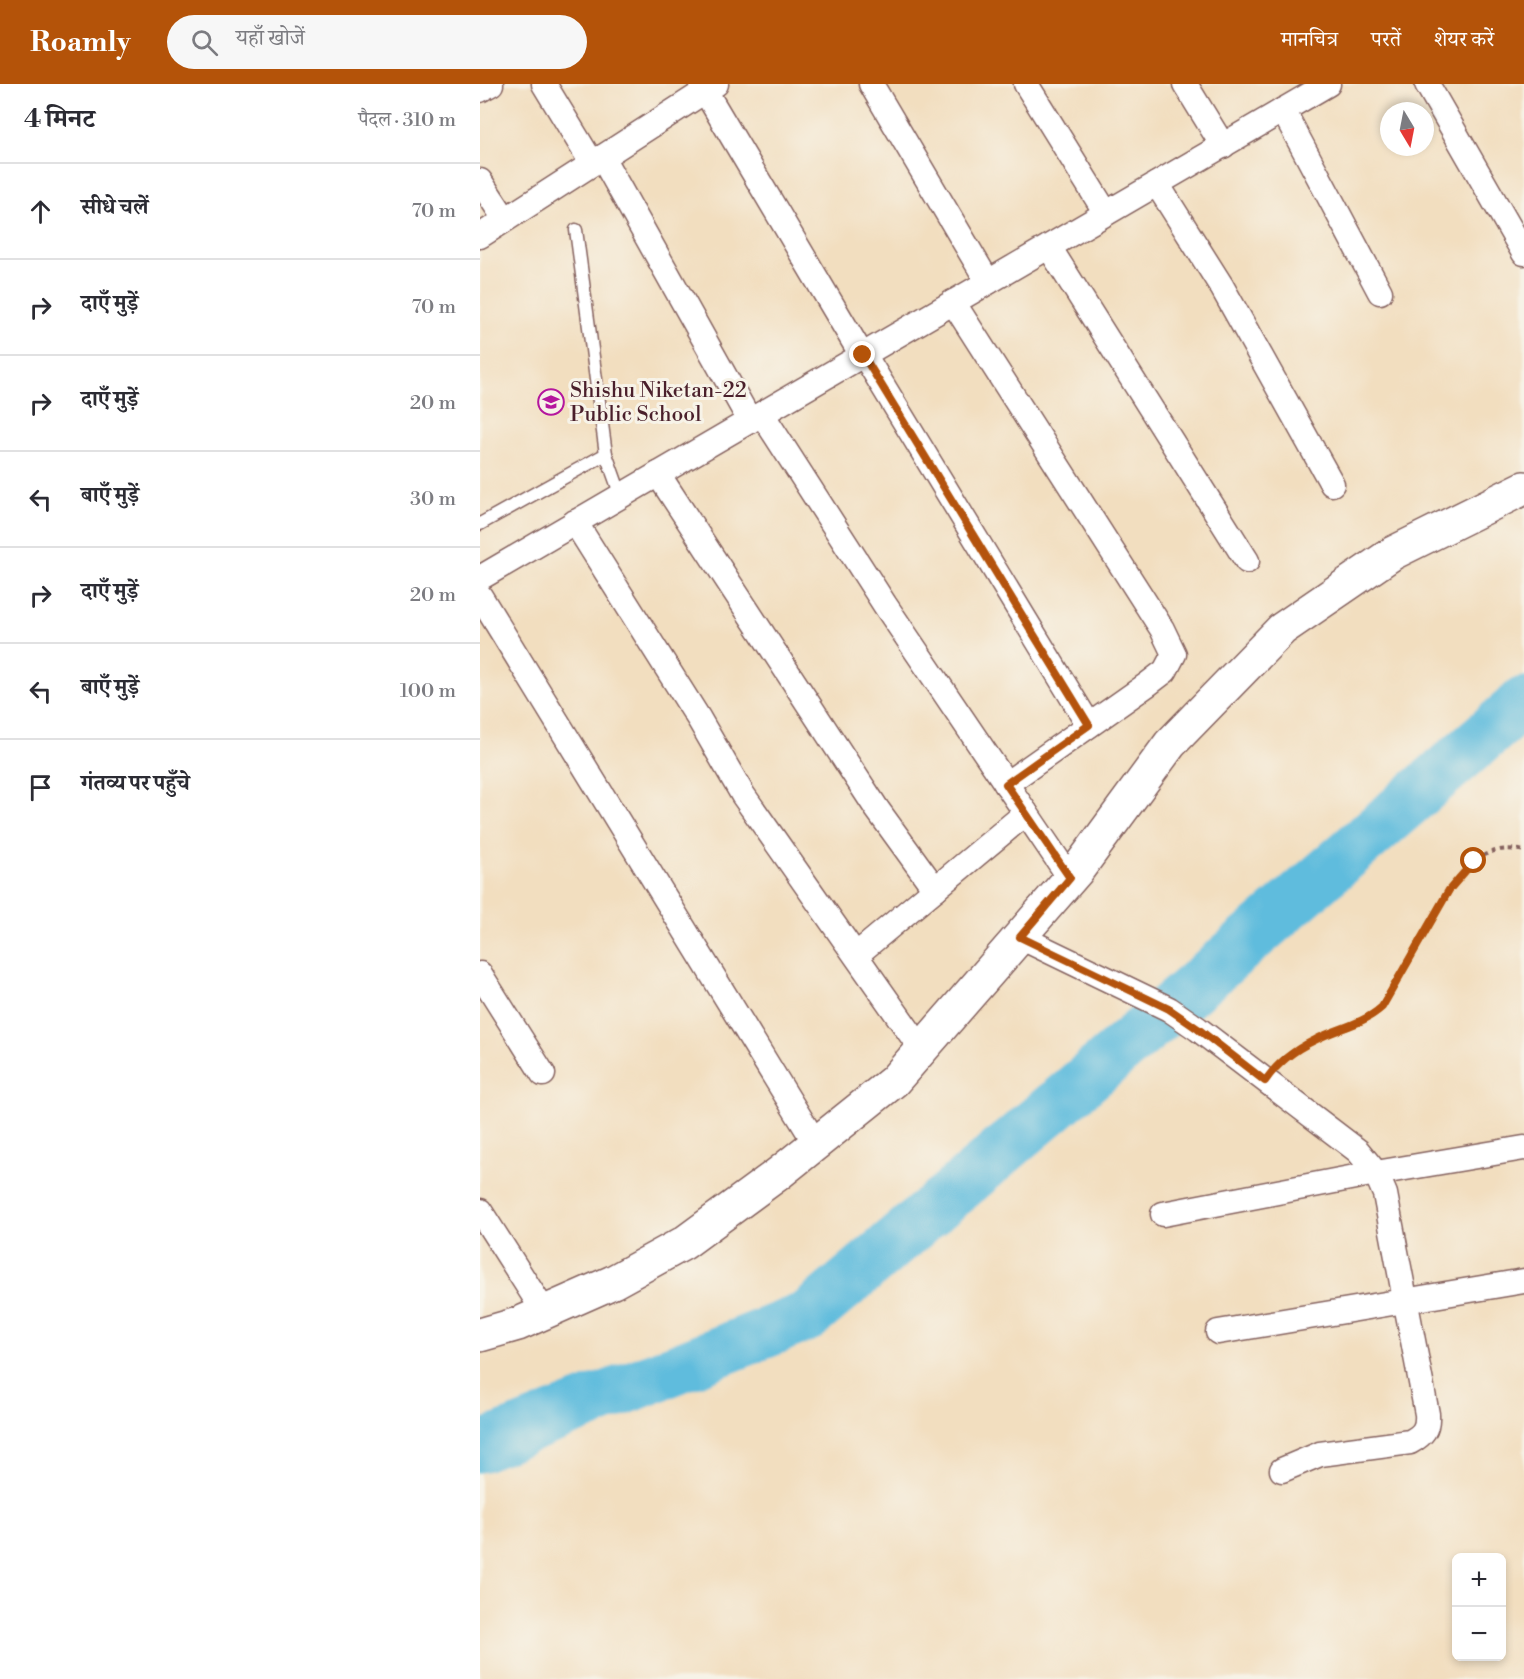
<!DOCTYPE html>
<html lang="hi">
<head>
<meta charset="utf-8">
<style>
	:root { --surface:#fff; --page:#f7f7f7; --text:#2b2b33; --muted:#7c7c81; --line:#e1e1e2; --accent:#b45309 }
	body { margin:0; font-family:"Libre Bodoni","Noto Serif Devanagari",serif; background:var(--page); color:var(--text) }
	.controls { position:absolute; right:18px; bottom:18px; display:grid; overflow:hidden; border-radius:9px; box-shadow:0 3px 9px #0003 }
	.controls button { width:54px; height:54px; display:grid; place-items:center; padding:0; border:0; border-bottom:2px solid var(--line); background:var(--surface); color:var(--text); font:30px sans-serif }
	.compass { position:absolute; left:900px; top:18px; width:54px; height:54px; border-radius:50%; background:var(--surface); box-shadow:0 3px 9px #0003; rotate:170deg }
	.stop { position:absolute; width:18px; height:18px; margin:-14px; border:4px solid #b45309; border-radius:50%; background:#fff }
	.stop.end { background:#b45309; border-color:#fff; box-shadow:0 2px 6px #0008 }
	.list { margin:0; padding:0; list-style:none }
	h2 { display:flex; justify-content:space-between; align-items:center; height:78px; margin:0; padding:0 24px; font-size:26px }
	h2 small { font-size:20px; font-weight:400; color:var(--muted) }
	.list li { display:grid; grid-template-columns:39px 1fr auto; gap:18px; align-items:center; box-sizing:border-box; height:96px; padding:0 24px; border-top:2px solid var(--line) }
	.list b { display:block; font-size:22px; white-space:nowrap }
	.list em { font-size:20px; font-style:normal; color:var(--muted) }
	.icon { flex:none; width:33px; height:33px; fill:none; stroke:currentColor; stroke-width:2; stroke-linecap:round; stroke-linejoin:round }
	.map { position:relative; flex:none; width:1044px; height:1595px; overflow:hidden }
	header { display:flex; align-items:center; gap:36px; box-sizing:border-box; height:84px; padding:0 30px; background:var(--accent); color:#fff }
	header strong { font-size:28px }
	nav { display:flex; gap:33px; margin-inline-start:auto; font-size:21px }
	.search { width:420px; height:54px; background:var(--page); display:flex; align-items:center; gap:15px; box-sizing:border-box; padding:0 21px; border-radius:33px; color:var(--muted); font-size:22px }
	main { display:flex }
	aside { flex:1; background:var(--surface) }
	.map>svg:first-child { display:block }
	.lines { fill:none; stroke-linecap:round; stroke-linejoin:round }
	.river { stroke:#5fbcdd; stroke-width:51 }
	.lane-casing { stroke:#85625f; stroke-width:15 }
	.street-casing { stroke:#85625f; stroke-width:27 }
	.secondary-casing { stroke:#85625f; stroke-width:36 }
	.path { stroke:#85625f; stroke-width:4; stroke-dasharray:4.5 4.5; stroke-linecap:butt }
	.lane { stroke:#fff; stroke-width:12 }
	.street { stroke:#fff; stroke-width:24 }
	.secondary { stroke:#fff; stroke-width:33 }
	.route { stroke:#b45309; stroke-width:8 }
	.labels { text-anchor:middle; stroke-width:6; stroke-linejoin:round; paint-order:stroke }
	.poi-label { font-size:21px; fill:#4a1f2b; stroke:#f7f3e8; text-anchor:start }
</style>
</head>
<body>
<header>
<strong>Roamly</strong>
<div class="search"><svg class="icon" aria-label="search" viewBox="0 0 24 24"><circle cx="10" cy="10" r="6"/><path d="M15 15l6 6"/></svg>यहाँ खोजें</div>
<nav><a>मानचित्र</a><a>परतें</a><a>शेयर करें</a></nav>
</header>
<main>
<aside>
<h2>4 मिनट<small>पैदल · 310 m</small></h2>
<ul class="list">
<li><svg class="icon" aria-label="ahead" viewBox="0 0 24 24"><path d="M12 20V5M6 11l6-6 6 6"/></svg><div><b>सीधे चलें</b></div><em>70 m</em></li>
<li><svg class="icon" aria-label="right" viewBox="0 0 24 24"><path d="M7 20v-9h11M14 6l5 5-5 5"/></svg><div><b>दाएँ मुड़ें</b></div><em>70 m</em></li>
<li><svg class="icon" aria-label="right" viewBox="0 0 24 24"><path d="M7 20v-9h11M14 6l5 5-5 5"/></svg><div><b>दाएँ मुड़ें</b></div><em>20 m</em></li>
<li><svg class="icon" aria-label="left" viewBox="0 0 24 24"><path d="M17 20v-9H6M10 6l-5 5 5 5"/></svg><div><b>बाएँ मुड़ें</b></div><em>30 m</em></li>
<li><svg class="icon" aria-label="right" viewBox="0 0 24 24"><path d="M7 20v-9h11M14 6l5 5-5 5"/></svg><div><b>दाएँ मुड़ें</b></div><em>20 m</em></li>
<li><svg class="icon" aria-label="left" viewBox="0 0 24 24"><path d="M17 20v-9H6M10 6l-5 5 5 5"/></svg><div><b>बाएँ मुड़ें</b></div><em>100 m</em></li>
<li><svg class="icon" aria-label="arrive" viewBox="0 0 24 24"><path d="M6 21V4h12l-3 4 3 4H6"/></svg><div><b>गंतव्य पर पहुँचे</b></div></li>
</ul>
</aside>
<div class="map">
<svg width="1044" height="1595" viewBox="0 0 1044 1595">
	<rect width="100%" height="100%" fill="#f7f3e8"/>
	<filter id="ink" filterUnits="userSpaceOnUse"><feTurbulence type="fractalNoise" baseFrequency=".0167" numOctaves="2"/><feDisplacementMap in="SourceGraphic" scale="12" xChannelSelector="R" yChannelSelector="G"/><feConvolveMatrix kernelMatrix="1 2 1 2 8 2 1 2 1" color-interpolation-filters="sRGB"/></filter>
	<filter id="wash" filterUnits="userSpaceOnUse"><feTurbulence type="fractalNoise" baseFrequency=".008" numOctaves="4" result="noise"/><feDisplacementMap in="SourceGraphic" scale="24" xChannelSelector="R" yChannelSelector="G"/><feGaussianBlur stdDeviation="1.35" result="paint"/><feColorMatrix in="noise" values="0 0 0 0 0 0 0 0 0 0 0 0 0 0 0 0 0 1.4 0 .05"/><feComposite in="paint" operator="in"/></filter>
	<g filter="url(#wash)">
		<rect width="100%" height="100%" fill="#f2debf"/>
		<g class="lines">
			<path class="river" d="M0 1363 328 1232 689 925 1044 618"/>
		</g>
	</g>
	<g filter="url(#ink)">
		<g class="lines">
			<g class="lane-casing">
				<g id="lane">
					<path d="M96 146 126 370"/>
					<path d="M0 440 126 370 141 412"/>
				</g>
			</g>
			<g class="street-casing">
				<g id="street">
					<path d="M64 0 112 79"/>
					<path d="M221 0 377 263 386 274 609 641"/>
					<path d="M391 0 508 198"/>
					<path d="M546 0 626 129"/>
					<path d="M705 0 743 62"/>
					<path d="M947 0 1044 169"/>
					<path d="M0 6 11 0"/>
					<path d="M803 26 900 208"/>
					<path d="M122 73 270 337"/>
					<path d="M0 97 25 135"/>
					<path d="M677 100 742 203 852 400"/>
					<path d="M0 152 236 0"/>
					<path d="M569 163 767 477"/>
					<path d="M473 218 682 545 694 570 685 587 668 600 526 700"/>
					<path d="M282 330 405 521 590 794"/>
					<path d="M178 390 397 725 455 805"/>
					<path d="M95 438 219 635 263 711 442 966"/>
					<path d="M0 494 848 0"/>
					<path d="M0 512 336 1060"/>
					<path d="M540 853 689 925 718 945 878 1067 896 1089 905 1110 947 1330C948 1345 943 1351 930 1358L840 1370 802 1386"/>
					<path d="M376 871 546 729"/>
					<path d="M0 890 63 990"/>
					<path d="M0 1127 65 1229"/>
					<path d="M683 1130 896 1089 1044 1064"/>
					<path d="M738 1248 1044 1197"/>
				</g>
			</g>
			<g class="secondary-casing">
				<path id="secondary" d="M0 1251 38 1240 133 1198 204 1159 298 1090 414 997 596 788 690 660 802 545 913 469 1044 404"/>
			</g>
			<path class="path" d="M802 976C813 968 826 959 839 954 861 945 883 940 902 923L969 806C990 779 1007 759 1044 767"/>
			<use href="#lane" class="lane"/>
			<use href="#street" class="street"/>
			<use href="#secondary" class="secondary"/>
		</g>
	</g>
	<g class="lines" filter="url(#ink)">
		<path class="route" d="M383 271 609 641 526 700 590 794 540 853 689 925 718 945 785 997C798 978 814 966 835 956 858 944 882 941 902 923L969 806 994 777"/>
	</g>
	<defs>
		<g id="school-ring" transform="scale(1.35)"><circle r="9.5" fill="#f7f3e8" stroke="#b5179e" stroke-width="1.5"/><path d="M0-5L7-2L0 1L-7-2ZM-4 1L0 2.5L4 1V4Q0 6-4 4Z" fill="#b5179e"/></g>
	</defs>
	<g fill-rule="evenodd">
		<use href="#school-ring" x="71" y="318"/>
	</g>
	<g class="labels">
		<g class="poi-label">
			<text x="90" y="313">Shishu Niketan-22<tspan x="90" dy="24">Public School</tspan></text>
		</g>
	</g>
</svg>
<div class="controls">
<button>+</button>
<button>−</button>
</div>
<svg class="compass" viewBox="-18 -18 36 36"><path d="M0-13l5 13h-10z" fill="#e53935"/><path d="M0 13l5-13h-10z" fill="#7c7c81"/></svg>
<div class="stop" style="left:994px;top:777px"></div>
<div class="stop end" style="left:383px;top:271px"></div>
</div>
</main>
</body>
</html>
